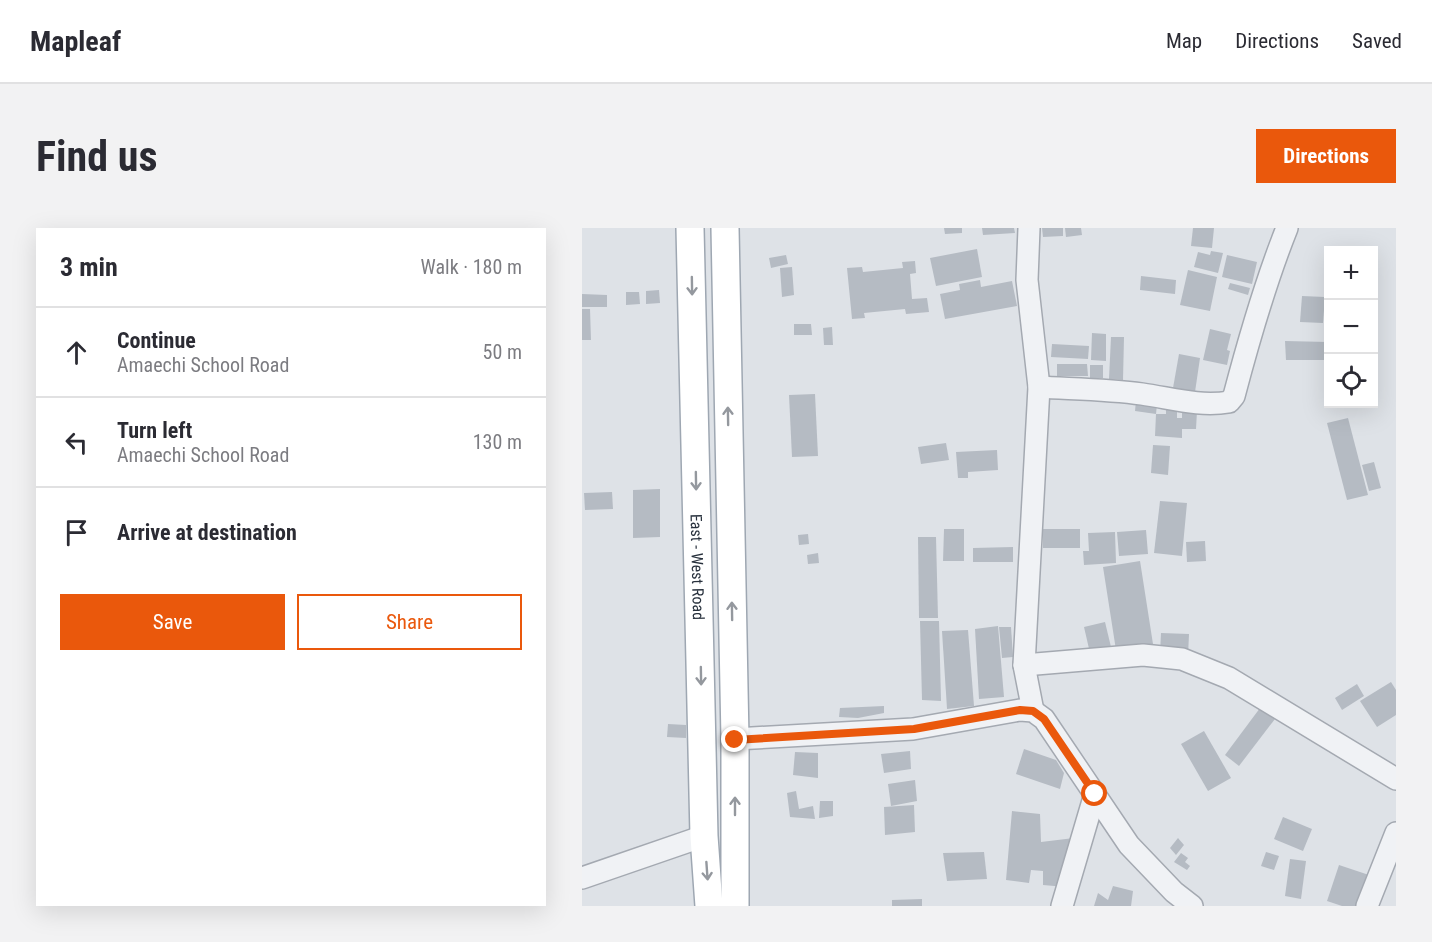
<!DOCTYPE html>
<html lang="en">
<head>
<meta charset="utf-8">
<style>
	:root { --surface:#fff; --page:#f2f2f3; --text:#2b2b33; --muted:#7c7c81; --line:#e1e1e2; --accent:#ea580c }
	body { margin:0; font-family:"Roboto Condensed",sans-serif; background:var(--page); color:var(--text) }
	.controls { position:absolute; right:18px; top:18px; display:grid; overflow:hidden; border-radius:0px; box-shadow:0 6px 24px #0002 }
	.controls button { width:54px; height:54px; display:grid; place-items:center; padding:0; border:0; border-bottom:2px solid var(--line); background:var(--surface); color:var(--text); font:30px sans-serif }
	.stop { position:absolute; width:18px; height:18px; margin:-14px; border:4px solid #ea580c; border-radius:50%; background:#fff }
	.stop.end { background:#ea580c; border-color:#fff; box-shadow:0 2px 6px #0008 }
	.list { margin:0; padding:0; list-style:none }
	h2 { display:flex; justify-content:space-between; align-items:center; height:78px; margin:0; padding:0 24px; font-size:26px }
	h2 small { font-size:20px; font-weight:400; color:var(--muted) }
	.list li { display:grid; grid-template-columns:39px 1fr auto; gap:18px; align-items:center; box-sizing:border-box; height:90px; padding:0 24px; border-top:2px solid var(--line) }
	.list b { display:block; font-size:22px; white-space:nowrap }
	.list p { margin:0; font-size:20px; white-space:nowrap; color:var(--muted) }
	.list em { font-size:20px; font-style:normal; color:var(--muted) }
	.actions { display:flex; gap:12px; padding:18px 24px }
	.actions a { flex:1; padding:14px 0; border:2px solid var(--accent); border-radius:0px; text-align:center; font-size:21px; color:var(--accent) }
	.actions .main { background:var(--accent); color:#fff }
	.icon { flex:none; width:33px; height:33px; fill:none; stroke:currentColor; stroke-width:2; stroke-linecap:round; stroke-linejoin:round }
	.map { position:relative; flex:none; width:814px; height:678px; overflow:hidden; border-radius:0px }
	header { display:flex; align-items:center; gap:36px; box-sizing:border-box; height:84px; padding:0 30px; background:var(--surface); border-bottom:2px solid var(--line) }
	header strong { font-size:28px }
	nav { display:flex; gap:33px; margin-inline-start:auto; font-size:21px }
	.intro { display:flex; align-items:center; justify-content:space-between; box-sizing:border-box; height:144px; padding:0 36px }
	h1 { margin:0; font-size:42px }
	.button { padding:15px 27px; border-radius:0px; background:var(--accent); color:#fff; font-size:21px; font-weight:700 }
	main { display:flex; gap:36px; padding:0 36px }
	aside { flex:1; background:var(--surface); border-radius:0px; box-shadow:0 6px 24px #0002 }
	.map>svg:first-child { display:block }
	.building { fill:#b5bbc3 }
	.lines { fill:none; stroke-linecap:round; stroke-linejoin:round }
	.minor-casing { stroke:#a4a9b1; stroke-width:24 }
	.major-casing { stroke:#9ea7b2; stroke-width:30 }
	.minor { stroke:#f0f2f5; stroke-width:21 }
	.major { stroke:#fff; stroke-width:27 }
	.oneway { stroke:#94989e }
	.route { stroke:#ea580c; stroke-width:8 }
	.labels { text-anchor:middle; stroke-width:5; stroke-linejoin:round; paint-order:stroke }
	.street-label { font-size:16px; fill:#28313d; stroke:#edf1f5 }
</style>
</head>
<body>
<header>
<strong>Mapleaf</strong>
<nav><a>Map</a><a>Directions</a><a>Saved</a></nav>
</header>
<div class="intro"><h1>Find us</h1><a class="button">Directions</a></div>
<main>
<aside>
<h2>3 min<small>Walk · 180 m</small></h2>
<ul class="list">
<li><svg class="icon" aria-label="ahead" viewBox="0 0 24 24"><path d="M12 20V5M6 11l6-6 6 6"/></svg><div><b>Continue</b><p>Amaechi School Road</p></div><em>50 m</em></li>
<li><svg class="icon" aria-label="left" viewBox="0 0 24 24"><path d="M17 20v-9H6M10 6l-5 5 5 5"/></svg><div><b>Turn left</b><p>Amaechi School Road</p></div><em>130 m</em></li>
<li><svg class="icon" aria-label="arrive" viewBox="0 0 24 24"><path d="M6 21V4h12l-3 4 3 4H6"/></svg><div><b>Arrive at destination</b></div></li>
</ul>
<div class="actions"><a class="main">Save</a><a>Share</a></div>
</aside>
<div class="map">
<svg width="814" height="678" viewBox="0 0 814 678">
	<rect width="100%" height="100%" fill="#dee2e7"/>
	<g class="building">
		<path d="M362 0H380V5L363 6Z"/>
		<path d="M400 0H432L433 5 401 7Z"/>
		<path d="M460 0H481V8L461 9Z"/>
		<path d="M483 0H499L500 7 484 9Z"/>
		<path d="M611 0H632L630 20 609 18Z"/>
		<path d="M395 21 400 49 354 58 348 30Z"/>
		<path d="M629 23 641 25 636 45 612 39 616 24 628 27Z"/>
		<path d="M204 27 206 36 189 40 187 30Z"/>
		<path d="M645 27 675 34 670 56 640 49Z"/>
		<path d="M333 33 334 45 328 46 330 71 345 70 347 84 324 86 323 81 282 85 283 90 270 91 265 40 280 39 281 44 321 40 320 34Z"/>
		<path d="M210 39 212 67 200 69 198 40Z"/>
		<path d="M606 42 635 49 628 83 598 77Z"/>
		<path d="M559 48 594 52 593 66 558 62Z"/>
		<path d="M398 52 399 59 430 53 435 78 363 91 358 66 378 62 377 56Z"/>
		<path d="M648 55 668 60 666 67 646 61Z"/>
		<path d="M77 62 78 75 64 76V63Z"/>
		<path d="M44 64H57L58 76 44 77Z"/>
		<path d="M0 66 25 67V79H0Z"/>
		<path d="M720 68 743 69 741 95 718 94Z"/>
		<path d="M0 81H8L9 112H0Z"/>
		<path d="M212 96H229L230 107H212Z"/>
		<path d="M250 99 251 117H242L241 100Z"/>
		<path d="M628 101 649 106 645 122 648 123 645 137 621 132Z"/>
		<path d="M510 105 524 106V133L509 132Z"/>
		<path d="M529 109H542L541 152 527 151Z"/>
		<path d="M703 113 746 114V132H704Z"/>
		<path d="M470 116 507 118 506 131 469 129Z"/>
		<path d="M597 126 618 130 613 164 591 160Z"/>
		<path d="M475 136H505L506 148H475Z"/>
		<rect x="508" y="137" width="13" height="13"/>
		<path d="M233 166 236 228 210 229 207 167Z"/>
		<path d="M554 173 575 176 574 186 553 183Z"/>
		<path d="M584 182H595V190H600V182L615 183 614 201H600V210L573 208 574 186H584Z"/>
		<path d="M766 190 786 267 765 272 745 195Z"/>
		<path d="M364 215 367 232 339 236 336 219Z"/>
		<path d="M571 217 588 218 586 247 569 245Z"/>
		<path d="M415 222 416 242 386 244V250H376L374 224Z"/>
		<path d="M792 234 799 260 787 263 780 237Z"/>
		<path d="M78 261V309L51 310V262Z"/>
		<path d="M30 264 31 281 3 282 2 265Z"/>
		<path d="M578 273 605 275 600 328 572 325Z"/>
		<path d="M362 301H382V333H361Z"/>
		<rect x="461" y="301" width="37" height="19"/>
		<path d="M564 302 566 326 537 328 535 304Z"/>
		<path d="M533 304 534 335 502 337 501 323H507L506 305Z"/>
		<path d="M226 306 227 316 217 317 216 307Z"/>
		<path d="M336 309H354L356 390H337Z"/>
		<path d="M623 313 624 333 605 334 604 314Z"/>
		<path d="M431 319V334H391V320Z"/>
		<path d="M236 325 237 335 226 336 225 327Z"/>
		<path d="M558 333 571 416 534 422 521 339Z"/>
		<path d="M338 393H357L359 473 340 472Z"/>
		<path d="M523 394 529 419 508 425 502 399Z"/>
		<path d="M416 398 422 469 397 471 393 401Z"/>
		<path d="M417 399H429L431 429 420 430Z"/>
		<path d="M386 402 392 478 365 481 360 403Z"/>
		<path d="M579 405 607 406 606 428 578 426Z"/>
		<path d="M809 454 814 462V487L795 499 778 473Z"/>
		<path d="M775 456 782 468 760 482 753 470Z"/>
		<path d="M681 476 696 487 657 538 643 527Z"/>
		<path d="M302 478V485L276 490 257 489 258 480Z"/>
		<path d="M86 496 104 497V510L85 509Z"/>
		<path d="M622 503 649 550 626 563 599 516Z"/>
		<path d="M442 521 474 532 482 545 478 561 434 546Z"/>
		<path d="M328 523 329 541 302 545 299 526Z"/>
		<path d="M213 524 236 525V550L211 547Z"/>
		<path d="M333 552 335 573 309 578 306 556Z"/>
		<path d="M214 563 217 581 231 578 233 591 208 589 205 565Z"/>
		<path d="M238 573H251V588L237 590Z"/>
		<path d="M332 577 333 604 303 607 302 579Z"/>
		<path d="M430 583 458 586 459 614 492 610 484 659 461 657V643L449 642 447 655 424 652Z"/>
		<path d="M701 589 730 601 721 623 692 611Z"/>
		<path d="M596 610 602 617 594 627 588 620Z"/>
		<path d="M402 624 405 651 365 653 361 625Z"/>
		<path d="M684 624 697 628 692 642 679 638Z"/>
		<path d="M599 625 606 630 603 634 608 638 605 642 592 634Z"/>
		<path d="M708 631 724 633 719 671 703 668Z"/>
		<path d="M757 637 787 647 777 678H760L745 673Z"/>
		<path d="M531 658 551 663 549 678H512L516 665 526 672Z"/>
		<path d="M340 671V678H310V672Z"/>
	</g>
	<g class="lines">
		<g class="minor-casing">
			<g id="minor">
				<path d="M447 0 445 52 457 159 442 437 451 483"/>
				<path d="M457 159C491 161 526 161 560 166 589 170 617 179 647 174L652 168C667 111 683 55 705 0"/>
				<path d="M442 437 561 427 600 431 647 450 814 551"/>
				<path d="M153 511 331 501 438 482 451 483 462 491 547 617 592 664 610 678"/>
				<path d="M0 650 122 608"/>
				<path d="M480 678 513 566"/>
				<path d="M785 678 814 605"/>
			</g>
		</g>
		<g class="major-casing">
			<g id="major">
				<path id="s1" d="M108 0 122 608 127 678"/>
				<path d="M143 0 153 511V678"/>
			</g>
		</g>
		<use href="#minor" class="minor"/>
		<use href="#major" class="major"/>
	</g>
	<defs><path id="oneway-shaft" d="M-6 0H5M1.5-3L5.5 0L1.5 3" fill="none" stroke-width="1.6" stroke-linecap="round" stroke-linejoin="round" transform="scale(1.5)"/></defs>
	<g class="oneway">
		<use href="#oneway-shaft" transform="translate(110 58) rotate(89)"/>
		<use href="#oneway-shaft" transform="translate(146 188) rotate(-91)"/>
		<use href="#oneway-shaft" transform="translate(114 253) rotate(89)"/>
		<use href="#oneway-shaft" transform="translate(150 383) rotate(-91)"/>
		<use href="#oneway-shaft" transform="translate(119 448) rotate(89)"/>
		<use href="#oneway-shaft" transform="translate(153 578) rotate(-90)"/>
		<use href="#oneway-shaft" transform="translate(125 643) rotate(86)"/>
	</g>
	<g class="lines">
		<path class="route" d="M153 512 332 501 438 482 451 483 462 491 513 566"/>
	</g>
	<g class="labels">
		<g class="street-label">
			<text dy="6" stroke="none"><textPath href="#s1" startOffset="339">East - West Road</textPath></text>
		</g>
	</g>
</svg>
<div class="controls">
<button>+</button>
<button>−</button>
<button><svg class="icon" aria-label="locate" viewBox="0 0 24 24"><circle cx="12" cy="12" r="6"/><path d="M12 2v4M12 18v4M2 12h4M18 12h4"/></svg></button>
</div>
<div class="stop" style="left:513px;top:566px"></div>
<div class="stop end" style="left:153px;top:512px"></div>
</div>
</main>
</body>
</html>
